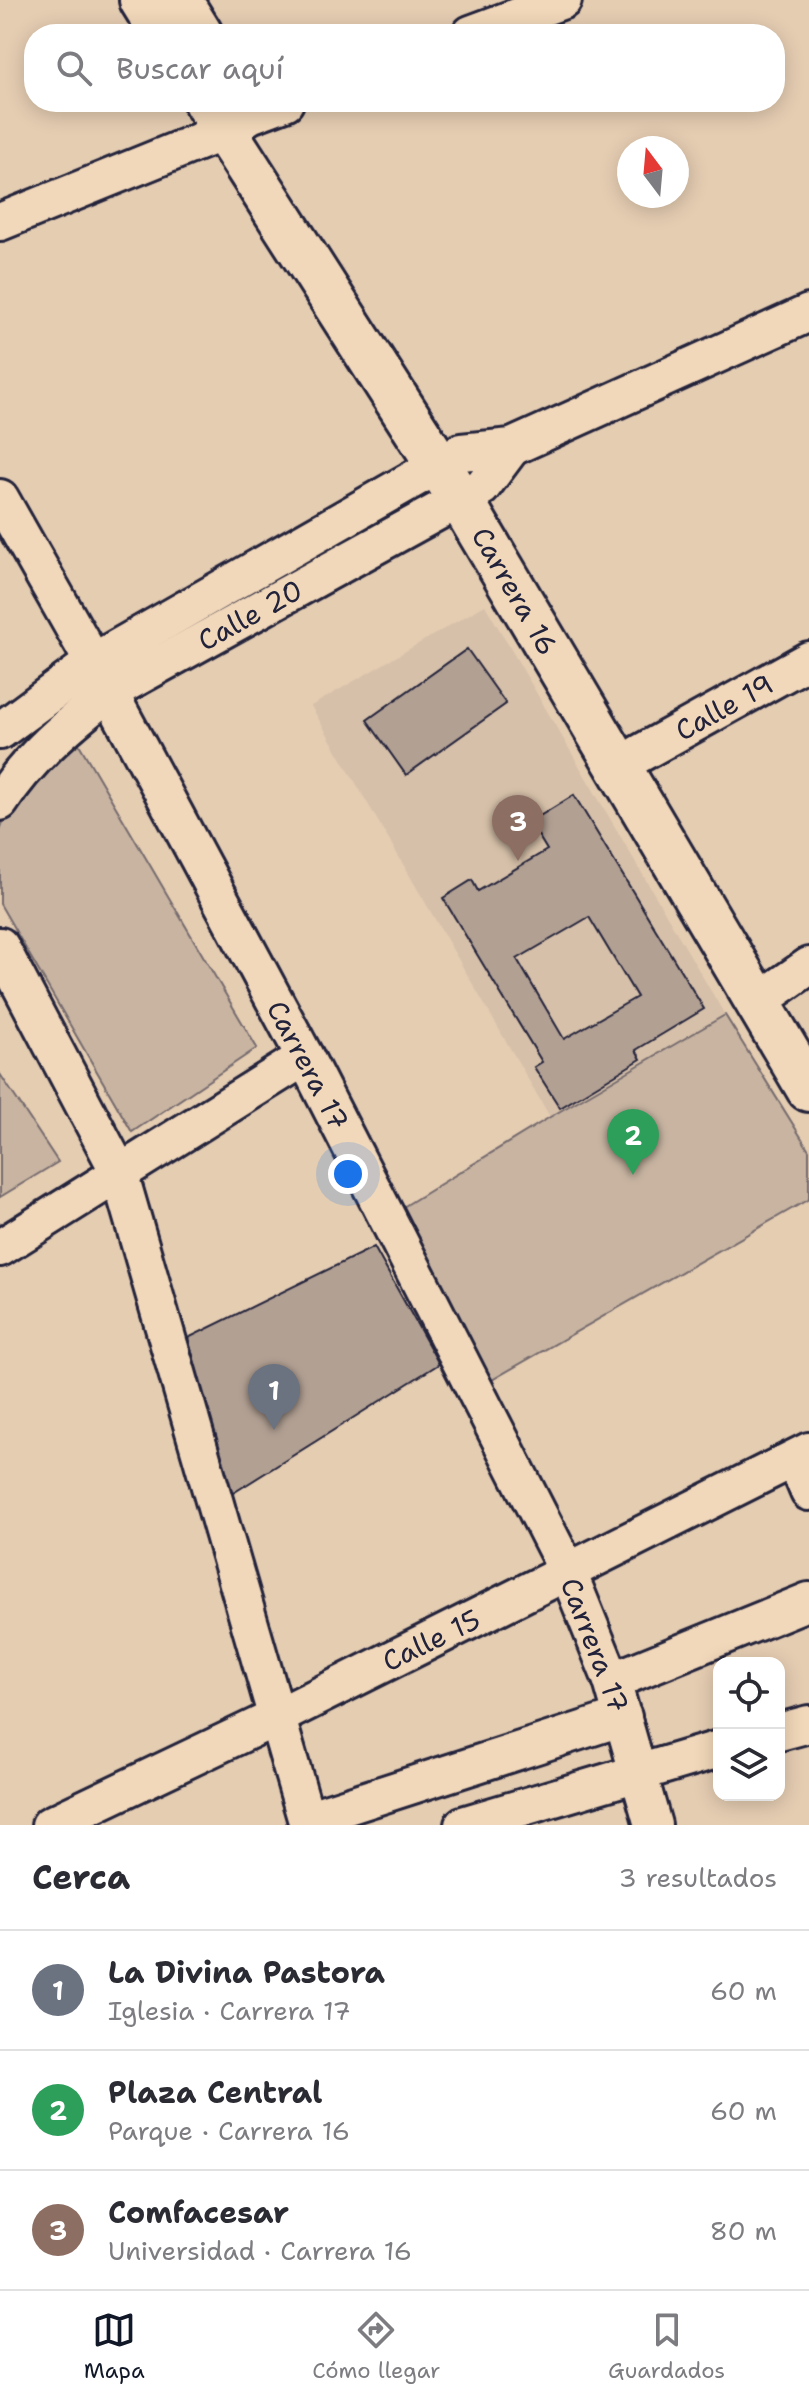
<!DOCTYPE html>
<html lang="es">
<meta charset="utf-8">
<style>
:root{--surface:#fff;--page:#f2f2f3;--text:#2b2b33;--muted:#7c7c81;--line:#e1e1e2;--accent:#111827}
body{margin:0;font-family:"Shantell Sans",sans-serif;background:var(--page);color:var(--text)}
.controls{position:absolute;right:24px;bottom:24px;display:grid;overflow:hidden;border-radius:16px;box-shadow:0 4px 20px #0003}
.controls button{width:72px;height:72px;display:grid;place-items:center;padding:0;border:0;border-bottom:2px solid var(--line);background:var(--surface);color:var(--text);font:40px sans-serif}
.compass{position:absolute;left:617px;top:136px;width:72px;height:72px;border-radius:50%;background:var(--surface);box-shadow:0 4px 20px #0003;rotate:344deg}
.you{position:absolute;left:348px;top:1174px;width:28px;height:28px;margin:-20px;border:6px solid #fff;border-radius:50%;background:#1a73e8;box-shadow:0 0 0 12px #1a73e833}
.badge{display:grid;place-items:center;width:52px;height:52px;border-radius:50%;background:var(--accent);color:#fff;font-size:26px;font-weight:700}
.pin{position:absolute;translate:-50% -66px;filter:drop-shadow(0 2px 4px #0008)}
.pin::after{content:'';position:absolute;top:42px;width:28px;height:24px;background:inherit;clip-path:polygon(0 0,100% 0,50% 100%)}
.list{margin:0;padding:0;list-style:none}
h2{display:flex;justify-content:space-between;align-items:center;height:104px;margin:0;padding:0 32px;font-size:34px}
h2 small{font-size:26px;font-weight:400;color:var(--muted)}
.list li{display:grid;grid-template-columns:52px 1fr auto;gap:24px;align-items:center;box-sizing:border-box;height:120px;padding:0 32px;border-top:2px solid var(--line)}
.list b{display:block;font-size:30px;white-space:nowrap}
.list p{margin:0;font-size:26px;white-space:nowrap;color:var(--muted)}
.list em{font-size:26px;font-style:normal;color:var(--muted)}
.icon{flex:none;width:44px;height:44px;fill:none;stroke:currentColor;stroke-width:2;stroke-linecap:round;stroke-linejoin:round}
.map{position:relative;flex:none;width:809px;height:1825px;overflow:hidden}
.search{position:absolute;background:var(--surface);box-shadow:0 4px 20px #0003;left:24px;right:24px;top:24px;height:88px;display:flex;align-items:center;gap:20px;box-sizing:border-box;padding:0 28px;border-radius:32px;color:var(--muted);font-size:30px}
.sheet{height:464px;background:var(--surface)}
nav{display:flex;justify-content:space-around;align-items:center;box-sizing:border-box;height:112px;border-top:2px solid var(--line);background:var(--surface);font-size:22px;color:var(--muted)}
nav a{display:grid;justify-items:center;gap:4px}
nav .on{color:var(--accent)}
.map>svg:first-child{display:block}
.built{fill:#d6c0a9}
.green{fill:#c8b4a1;stroke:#756b6e;stroke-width:2}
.building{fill:#b2a093;stroke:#22223b;stroke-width:2;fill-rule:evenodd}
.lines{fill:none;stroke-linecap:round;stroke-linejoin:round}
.minor-casing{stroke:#22223b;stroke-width:42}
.major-casing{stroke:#22223b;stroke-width:50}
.minor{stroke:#f2d8ba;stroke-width:36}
.major{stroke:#f2d8ba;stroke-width:44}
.labels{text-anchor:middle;stroke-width:6;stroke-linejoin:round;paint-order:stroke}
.street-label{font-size:28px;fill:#22223b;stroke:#f2d8ba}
</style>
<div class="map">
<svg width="809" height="1825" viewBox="0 0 809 1825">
<rect width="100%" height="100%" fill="#e5cdb2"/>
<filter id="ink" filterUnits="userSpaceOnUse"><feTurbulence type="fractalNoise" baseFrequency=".0125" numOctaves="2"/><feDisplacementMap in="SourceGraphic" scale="16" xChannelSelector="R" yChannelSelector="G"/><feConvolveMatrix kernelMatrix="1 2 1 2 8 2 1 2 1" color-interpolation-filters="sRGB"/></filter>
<g filter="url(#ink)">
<polygon class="built" points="485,605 725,1015 550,1117 311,706"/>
<g class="green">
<polygon points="72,732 257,1048 132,1132 0,904 0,830 16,789"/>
<polygon points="725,1015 809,1150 809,1199 490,1381 403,1207 550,1117"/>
<polygon points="0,1074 58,1162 0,1197"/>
</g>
<g class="building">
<polygon points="467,649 506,704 406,775 367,720"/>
<path d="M 574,795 L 704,1009 L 636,1050 L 641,1059 L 560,1108 L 534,1067 L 542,1062 L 443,898 L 472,880 L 478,891 L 547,850 L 530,822 ZM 589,917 L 637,997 L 564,1039 L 517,959 Z"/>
<polygon points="374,1247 439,1364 230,1495 188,1338"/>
</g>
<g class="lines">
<defs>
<g id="minor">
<polyline points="471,34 563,0"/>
<polyline points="0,222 225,131 250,115 285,102"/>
<polyline points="0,498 93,662 305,1057 568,1572 612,1681 653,1825"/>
<polyline points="0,731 93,662 461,452 512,447 809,313"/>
<polyline points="639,754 809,660"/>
<path d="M 0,802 C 28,758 68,725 108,693 L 482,487 L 512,447"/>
<polyline points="0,946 119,1172 308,1825"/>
<polyline points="759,1001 809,966"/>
<polyline points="0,1248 305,1057"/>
<polyline points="795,1459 809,1492"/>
<polyline points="612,1681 809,1601"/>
<polyline points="779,1732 809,1724"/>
<polyline points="307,1819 623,1717"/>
<polyline points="50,1825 277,1717 809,1451"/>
<polyline points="463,1825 719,1749"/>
</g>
<g id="major">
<polyline points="142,0 163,34"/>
<polyline points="179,0 200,34"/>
<polyline points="206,102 461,500 809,1089"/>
</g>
</defs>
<use href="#minor" class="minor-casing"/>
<use href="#major" class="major-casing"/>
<use href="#minor" class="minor"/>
<use href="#major" class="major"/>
</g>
</g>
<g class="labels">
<g class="street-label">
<text transform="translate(515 591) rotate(60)" y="10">Carrera 16</text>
<text transform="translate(250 615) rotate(-29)" y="10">Calle 20</text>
<text transform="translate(724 707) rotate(-29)" y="10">Calle 19</text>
<text transform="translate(308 1065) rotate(62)" y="10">Carrera 17</text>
<text transform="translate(431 1640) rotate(-26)" y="10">Calle 15</text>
<text transform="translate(595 1645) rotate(69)" y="10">Carrera 17</text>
</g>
</g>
</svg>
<div class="controls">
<button><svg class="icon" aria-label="locate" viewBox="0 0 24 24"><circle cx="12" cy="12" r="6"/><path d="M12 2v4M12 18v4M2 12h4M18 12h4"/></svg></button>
<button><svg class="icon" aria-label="layers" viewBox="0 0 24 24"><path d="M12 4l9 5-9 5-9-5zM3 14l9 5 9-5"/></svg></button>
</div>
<svg class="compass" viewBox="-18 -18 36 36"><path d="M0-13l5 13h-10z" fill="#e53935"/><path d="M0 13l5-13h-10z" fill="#7c7c81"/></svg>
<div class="you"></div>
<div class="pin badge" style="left:274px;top:1430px;background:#6b7280">1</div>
<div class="pin badge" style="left:633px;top:1175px;background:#2e9e5b">2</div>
<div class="pin badge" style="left:518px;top:861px;background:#8d6e63">3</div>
<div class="search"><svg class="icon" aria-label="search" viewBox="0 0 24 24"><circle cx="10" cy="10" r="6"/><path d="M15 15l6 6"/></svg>Buscar aquí</div>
</div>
<section class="sheet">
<h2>Cerca<small>3 resultados</small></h2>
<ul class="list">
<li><span class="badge" style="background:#6b7280">1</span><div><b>La Divina Pastora</b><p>Iglesia · Carrera 17</p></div><em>60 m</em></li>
<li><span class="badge" style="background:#2e9e5b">2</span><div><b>Plaza Central</b><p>Parque · Carrera 16</p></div><em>60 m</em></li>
<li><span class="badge" style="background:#8d6e63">3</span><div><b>Comfacesar</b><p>Universidad · Carrera 16</p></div><em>80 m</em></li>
</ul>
</section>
<nav>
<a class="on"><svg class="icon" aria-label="map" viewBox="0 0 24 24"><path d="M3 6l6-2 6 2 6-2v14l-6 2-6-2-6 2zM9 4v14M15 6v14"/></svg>Mapa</a>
<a><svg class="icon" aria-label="directions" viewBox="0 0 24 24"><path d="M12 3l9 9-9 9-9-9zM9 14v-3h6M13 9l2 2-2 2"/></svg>Cómo llegar</a>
<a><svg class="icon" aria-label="saved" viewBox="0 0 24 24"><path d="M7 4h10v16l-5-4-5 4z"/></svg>Guardados</a>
</nav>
